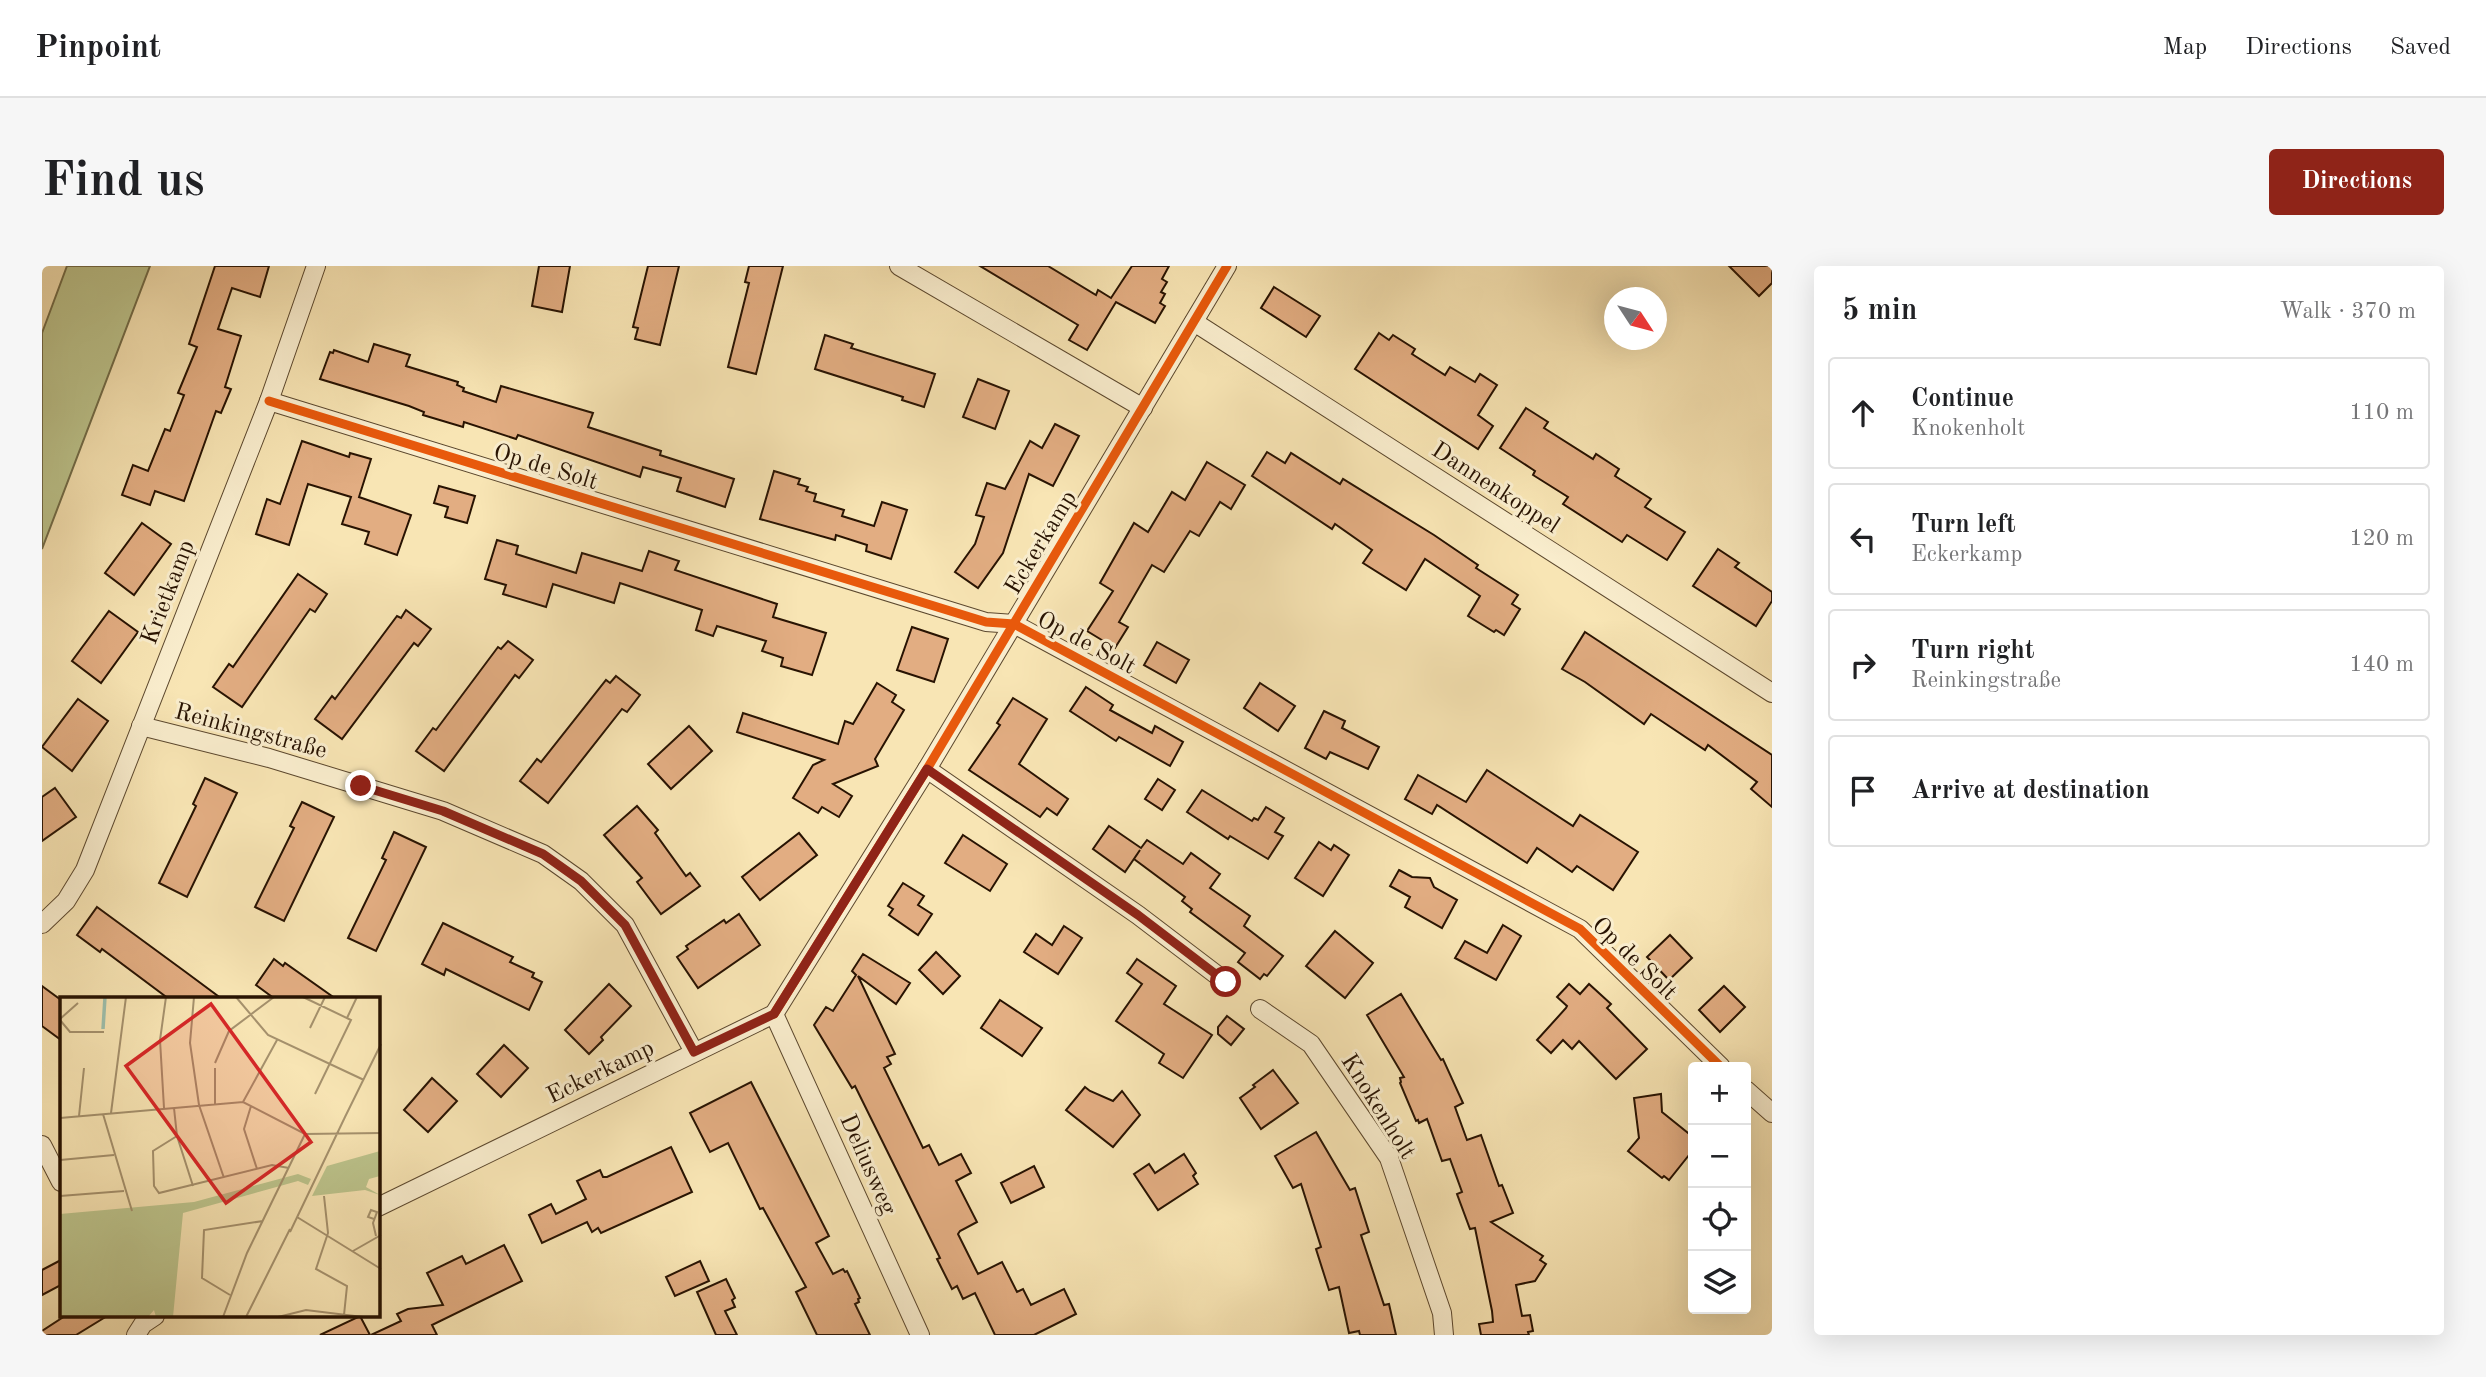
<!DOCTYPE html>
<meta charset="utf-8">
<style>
:root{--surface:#fff;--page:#f6f6f6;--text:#202124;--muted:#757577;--line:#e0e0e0;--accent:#8f2418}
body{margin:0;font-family:"Old Standard TT",serif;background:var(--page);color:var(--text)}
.controls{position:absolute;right:21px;bottom:21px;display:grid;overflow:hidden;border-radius:7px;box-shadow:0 7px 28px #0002}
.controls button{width:63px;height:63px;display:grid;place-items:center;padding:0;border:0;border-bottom:2px solid var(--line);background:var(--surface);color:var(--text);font:35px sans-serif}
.compass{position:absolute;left:1562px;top:21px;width:63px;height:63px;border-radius:50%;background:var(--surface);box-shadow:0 7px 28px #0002;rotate:126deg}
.stop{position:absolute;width:21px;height:21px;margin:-16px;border:5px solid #8f2418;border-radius:50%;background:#fff}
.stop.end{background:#8f2418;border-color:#fff;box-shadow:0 2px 7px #0008}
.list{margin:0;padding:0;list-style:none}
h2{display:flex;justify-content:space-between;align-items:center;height:91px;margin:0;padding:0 28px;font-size:30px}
h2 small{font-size:23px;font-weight:400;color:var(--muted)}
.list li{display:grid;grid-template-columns:46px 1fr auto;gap:21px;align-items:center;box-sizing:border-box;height:112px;margin:0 14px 14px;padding:0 14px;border:2px solid var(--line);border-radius:7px}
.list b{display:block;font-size:26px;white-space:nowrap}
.list p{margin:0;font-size:23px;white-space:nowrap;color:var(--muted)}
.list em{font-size:23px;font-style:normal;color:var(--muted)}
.icon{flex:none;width:38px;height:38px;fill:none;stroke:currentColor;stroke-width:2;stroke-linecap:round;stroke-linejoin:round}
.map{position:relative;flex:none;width:1730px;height:1069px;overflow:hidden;border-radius:7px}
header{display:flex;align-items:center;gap:42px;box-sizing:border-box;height:98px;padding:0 35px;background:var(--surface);border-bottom:2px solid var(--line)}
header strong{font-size:33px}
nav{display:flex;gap:38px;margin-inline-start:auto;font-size:24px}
.intro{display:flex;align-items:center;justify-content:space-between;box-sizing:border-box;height:168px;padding:0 42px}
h1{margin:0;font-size:49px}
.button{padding:18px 32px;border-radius:7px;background:var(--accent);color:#fff;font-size:24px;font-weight:700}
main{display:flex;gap:42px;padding:0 42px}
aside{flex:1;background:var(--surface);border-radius:7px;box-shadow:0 7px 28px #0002}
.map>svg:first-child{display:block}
.green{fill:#bdc58d;stroke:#726c48;stroke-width:2}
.building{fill:#e2ad82;stroke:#281302;stroke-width:2}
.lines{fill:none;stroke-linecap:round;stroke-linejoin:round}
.minor-casing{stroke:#5c482e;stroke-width:20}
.minor{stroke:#faeece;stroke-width:18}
.cycleway-casing{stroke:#faeece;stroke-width:13}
.cycleway{stroke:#e8590c;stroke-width:9}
.route{stroke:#8f2418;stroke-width:9}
.labels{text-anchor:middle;stroke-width:6;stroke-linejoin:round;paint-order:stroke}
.street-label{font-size:24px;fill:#281302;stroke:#faeece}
.inset-river{fill:none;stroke:#9dbfac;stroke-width:3.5}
.inset-road{fill:none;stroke:#a5916d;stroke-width:2}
.view{fill:#d62828;fill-opacity:0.15;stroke:#d62828;stroke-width:3.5}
.inset-edge{fill:none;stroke:#281302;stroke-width:3.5}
</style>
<header>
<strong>Pinpoint</strong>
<nav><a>Map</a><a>Directions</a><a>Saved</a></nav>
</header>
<div class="intro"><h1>Find us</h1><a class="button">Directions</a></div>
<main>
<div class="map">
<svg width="1730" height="1069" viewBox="0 0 1730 1069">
<rect width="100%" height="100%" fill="#f8e5b4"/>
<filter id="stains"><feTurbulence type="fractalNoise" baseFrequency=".00286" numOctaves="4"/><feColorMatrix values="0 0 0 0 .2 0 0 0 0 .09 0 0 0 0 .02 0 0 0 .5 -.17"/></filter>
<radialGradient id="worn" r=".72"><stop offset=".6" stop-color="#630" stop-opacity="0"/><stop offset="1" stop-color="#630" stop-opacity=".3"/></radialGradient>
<polygon class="green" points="25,0 108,0 0,283 0,67"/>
<g class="building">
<polygon points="173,0 227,0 218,31 190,22 176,63 199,70 183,121 189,123 179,147 174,145 142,235 113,225 108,239 80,229 91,199 106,205 123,163 128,165 142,129 136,127 155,81 147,78"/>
<polygon points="497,0 528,0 520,46 490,40"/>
<polygon points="606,0 637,0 618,79 593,73 596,62 591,61"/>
<polygon points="707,0 741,0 714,108 686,101 707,17 703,16"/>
<polygon points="938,0 1006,0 1054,29 1056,24 1069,32 1090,0 1127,0 1120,13 1125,16 1119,26 1123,28 1118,37 1123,40 1113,57 1074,36 1045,84 1027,74 1036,59"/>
<polygon points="1687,0 1730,0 1730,17 1717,30"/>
<polygon points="1232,21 1278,50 1264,71 1219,42"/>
<polygon points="1337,67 1347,74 1351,69 1373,83 1370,88 1403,109 1408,101 1433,116 1438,108 1455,119 1436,149 1451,160 1436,183 1313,103"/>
<polygon points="783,69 811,78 809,82 893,108 882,141 860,134 861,131 773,103"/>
<polygon points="332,78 368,89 364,100 416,116 415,119 422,122 421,125 454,136 459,120 551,147 546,161 619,185 618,189 692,213 683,241 635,225 639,212 601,201 598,211 476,169 474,173 422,156 421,161 381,149 382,146 367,140 278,113 288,86 291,87 292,84 326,96"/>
<polygon points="936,113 967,125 953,163 921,151"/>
<polygon points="1484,142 1506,156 1502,162 1551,193 1554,188 1577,203 1573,210 1609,233 1603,241 1643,266 1625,294 1585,269 1580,276 1521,238 1526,231 1491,209 1493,205 1458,182"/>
<polygon points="1013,158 1037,170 1011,220 987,208 961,287 936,322 913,306 933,278 942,251 934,249 945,217 963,223 988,175 1000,182"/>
<polygon points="260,175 307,191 308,187 329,193 317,231 369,249 355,289 323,278 327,266 300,258 309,231 266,218 247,279 214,268 225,233 238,238"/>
<polygon points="1225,186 1243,197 1249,187 1298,218 1301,213 1392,269 1436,299 1434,302 1476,329 1470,338 1478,343 1462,369 1454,364 1452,366 1426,350 1438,330 1383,293 1364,324 1321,297 1330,284 1293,258 1290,263 1210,210"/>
<polygon points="1165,196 1203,219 1189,243 1178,236 1157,270 1148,265 1122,306 1110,299 1077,356 1086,361 1073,382 1045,365 1071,325 1058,317 1092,257 1106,266 1130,226 1143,234"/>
<polygon points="732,205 758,213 756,218 766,221 764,225 774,228 772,235 802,244 800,250 832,260 840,236 865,244 849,293 824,285 825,279 794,269 793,274 718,253"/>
<polygon points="397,220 433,230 425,257 403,251 406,241 392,237"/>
<polygon points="100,257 129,278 92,329 63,307"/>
<polygon points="455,274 476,280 474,288 534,307 540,287 600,305 607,285 637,295 633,304 735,338 731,351 784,367 770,409 739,400 741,392 720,385 724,375 675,360 671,370 654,364 660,344 578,317 572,337 511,318 504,341 461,328 464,319 443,313"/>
<polygon points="1676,283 1697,297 1693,301 1730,326 1730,335 1714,360 1651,320"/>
<polygon points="256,308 285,328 273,346 268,343 200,441 171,421 187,398 191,401"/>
<polygon points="364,344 389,363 376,380 372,377 300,473 273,453 290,430 293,433 355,350 359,352"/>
<polygon points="67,345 96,366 59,417 30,395"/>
<polygon points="870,361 906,373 892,416 855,404"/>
<polygon points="1543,366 1730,489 1730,541 1709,523 1715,516 1666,479 1663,484 1609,448 1602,458 1543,416 1520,403"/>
<polygon points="466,375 491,394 477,412 473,409 402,505 374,485 391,462 394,464 456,381 459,383"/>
<polygon points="1115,376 1147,394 1134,417 1102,399"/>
<polygon points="574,410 598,429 585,446 580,443 506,537 478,515 495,493 499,496 564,414 568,417"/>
<polygon points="835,417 854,429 850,436 862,444 833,493 836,500 791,518 810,530 797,551 780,541 776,547 751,532 771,499 782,494 695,466 701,447 796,478 803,455 811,458"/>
<polygon points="1218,417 1253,440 1236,465 1202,442"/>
<polygon points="1044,421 1071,439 1068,444 1110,467 1113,460 1141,476 1128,500 1077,471 1074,475 1028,445"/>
<polygon points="971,432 1005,453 977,498 1026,533 1015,549 1005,542 998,551 927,504 958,459 955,457"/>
<polygon points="36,433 66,455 30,505 0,481"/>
<polygon points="1282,445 1303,455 1300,462 1337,481 1326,503 1288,486 1284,493 1263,482"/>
<polygon points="647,460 670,485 629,523 606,498"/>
<polygon points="1445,504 1531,560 1538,549 1596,586 1571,624 1535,600 1530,606 1495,582 1485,597 1395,539 1390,548 1363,533 1376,509 1424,536"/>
<polygon points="163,512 195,527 145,631 117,617 154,540 151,538"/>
<polygon points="1116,513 1133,524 1120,544 1103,533"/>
<polygon points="13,522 34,551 0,575 0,531"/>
<polygon points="1160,524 1210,555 1212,552 1216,554 1224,541 1242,552 1233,566 1241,570 1226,593 1188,570 1186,573 1145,546"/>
<polygon points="260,536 292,551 242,655 213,641 252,562 248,560"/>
<polygon points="595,540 616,564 613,567 644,610 648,607 658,620 619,648 595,616 600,612 562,569"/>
<polygon points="1067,560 1099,582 1105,574 1141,598 1149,587 1178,608 1168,622 1208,650 1202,660 1241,690 1225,710 1222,708 1218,713 1196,696 1203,687 1148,646 1150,643 1140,635 1143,631 1092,593 1098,584 1083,606 1051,583"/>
<polygon points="352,566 384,581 334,685 306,672 344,594 340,592"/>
<polygon points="757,567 775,589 718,634 700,611"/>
<polygon points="921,569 965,598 948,625 903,597"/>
<polygon points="1277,576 1289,584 1292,579 1307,589 1281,630 1253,612"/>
<polygon points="1357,604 1370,611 1388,612 1392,621 1415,634 1400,662 1363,641 1368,631 1348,620"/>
<polygon points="861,617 882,630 876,639 890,648 876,669 847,649 851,643 846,640"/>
<polygon points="55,641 145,707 180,733 127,733 60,683 58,686 35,669"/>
<polygon points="697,648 718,679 656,722 635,691 646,683 644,680 682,654 684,657"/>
<polygon points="401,657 471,691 468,696 492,707 490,711 500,716 487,744 404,703 402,709 380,698"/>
<polygon points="1461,659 1479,670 1454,714 1413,692 1423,675 1445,687"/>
<polygon points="1022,660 1040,672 1016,708 982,686 994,668 1010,679"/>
<polygon points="1293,665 1331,697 1303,732 1264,700"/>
<polygon points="1628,669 1650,692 1627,714 1605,691"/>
<polygon points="894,686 918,710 901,728 877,704"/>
<polygon points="821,688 868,717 854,738 816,710 853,788 845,791 849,798 842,802 881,882 887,879 897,899 919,888 929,907 914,915 935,956 918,965 916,968 936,1008 960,996 975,1026 981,1023 989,1039 1022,1023 1034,1048 992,1069 953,1069 933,1027 921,1033 915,1020 910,1023 895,993 898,992 813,820 810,822 772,759 784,741 791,745 814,709 810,705"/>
<polygon points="232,693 241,700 243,697 294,733 233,733 214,719"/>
<polygon points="1095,693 1134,720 1122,738 1170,769 1141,812 1117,797 1122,788 1074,755 1100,718 1085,707"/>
<polygon points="567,718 589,740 559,771 561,774 547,788 523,764"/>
<polygon points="1527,718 1538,728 1547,718 1569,738 1565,742 1605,783 1574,813 1537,775 1530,783 1521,774 1509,787 1495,774 1524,742 1525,740 1515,731"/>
<polygon points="0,720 19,734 19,774 0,760"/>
<polygon points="1682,720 1703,741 1678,766 1657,744"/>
<polygon points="1359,728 1399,794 1401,793 1421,837 1413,841 1425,874 1439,869 1457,920 1460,919 1471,947 1449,956 1501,990 1498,994 1504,998 1493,1015 1474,1019 1480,1050 1488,1049 1491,1065 1486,1066 1487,1069 1439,1069 1437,1058 1451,1056 1450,1045 1433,962 1428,963 1415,928 1420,926 1408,893 1400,895 1385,853 1377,857 1376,854 1374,855 1358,817 1359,816 1358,812 1362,811 1325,749"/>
<polygon points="958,734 1000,762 980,790 939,762"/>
<polygon points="1185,750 1202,763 1189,779 1176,768 1176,761"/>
<polygon points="462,779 486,802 459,831 435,808"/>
<polygon points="1231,804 1256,837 1219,863 1198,832 1213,821 1211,819"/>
<polygon points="390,812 415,835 386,866 362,844"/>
<polygon points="709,816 787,970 774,977 791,1008 801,1003 803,1006 805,1005 818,1032 816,1033 817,1036 813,1038 828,1069 775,1069 754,1026 764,1021 721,942 718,943 686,877 668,886 648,847"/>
<polygon points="1043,821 1048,825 1071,835 1080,825 1098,849 1071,881 1024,844"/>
<polygon points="1619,828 1620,846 1651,871 1651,884 1627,914 1622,910 1620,912 1586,885 1597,872 1592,832"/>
<polygon points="1274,866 1308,924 1313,922 1327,966 1319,969 1342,1039 1347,1038 1354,1069 1318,1069 1317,1065 1307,1067 1297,1021 1287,1024 1274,983 1279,981 1259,918 1251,922 1233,890"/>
<polygon points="629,881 650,926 559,967 556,962 550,966 545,956 500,977 487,949 509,938 514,948 544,933 535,915 558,904 561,911 565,911"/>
<polygon points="1142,888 1154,907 1151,910 1156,918 1116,944 1092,908 1107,898 1113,907"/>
<polygon points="992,900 1002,921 969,937 959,917"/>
<polygon points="462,979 480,1015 390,1059 395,1069 329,1069 359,1055 355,1048 366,1043 401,1039 385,1007 420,990 424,998"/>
<polygon points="19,994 19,1019 0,1029 0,1004"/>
<polygon points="658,995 667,1015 633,1030 624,1011"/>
<polygon points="684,1013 693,1032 690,1034 693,1041 683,1045 695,1069 674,1069 655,1026"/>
<polygon points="23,1050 65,1050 34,1069 0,1069 0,1065"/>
<polygon points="318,1050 328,1069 278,1069"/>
</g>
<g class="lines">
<defs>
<g id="minor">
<polyline points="857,0 1101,142"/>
<polyline points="1152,56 1730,427"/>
<polyline points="227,135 944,356 972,358 1538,663 1679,801"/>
<polyline points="99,460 227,492 401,545 501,588 539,615 583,659 652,786"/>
<polyline points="885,503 1096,649 1184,716"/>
<polyline points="0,658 24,635 43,604 227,135 274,0"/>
<polyline points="1218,743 1269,778 1347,892 1400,1047 1402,1069"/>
<polyline points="732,748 878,1069"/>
<polyline points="1704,824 1730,847"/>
<polyline points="0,879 19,916"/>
<polyline points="336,941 732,748 885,503 1185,0"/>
<polyline points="94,1069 101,1058 113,1050"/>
</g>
</defs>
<use href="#minor" class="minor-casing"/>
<use href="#minor" class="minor"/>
<defs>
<g id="cycleway">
<polyline points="227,135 944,356 972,358 1538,663 1679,801"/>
<polyline points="732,748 885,503 1185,0"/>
</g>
</defs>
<use href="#cycleway" class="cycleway-casing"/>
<use href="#cycleway" class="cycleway"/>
</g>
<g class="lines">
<polyline class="route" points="319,520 401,545 501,588 539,615 583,659 652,786 732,748 885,503 1096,649 1184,716"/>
</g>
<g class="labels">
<g class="street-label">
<text transform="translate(504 200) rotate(17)" y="8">Op de Solt</text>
<text transform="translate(1454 221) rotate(33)" y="8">Dannenkoppel</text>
<text transform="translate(998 276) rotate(-59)" y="8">Eckerkamp</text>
<text transform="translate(125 326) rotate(-69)" y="8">Krietkamp</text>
<text transform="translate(1045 376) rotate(28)" y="8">Op de Solt</text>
<text transform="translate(209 464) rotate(15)" y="8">Reinkingstraße</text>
<text transform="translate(1593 692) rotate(44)" y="8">Op de Solt</text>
<text transform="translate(558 805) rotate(-26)" y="8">Eckerkamp</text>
<text transform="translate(1337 840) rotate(58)" y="8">Knokenholt</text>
<text transform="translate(827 898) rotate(66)" y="8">Deliusweg</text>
</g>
</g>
<g transform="translate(18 731)">
<rect width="320" height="320" fill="#f8e5b4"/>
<path d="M 320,154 L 320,179 L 309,182 L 306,190 L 320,198 L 305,193 L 252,199 L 267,169 ZM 238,177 L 251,182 L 248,188 L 238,184 L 123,216 L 113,320 L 96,320 L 94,313 L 88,320 L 0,320 L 0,217 L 134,205 Z" fill="#bdc58d"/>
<path class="inset-river" d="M 43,32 L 45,0"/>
<path class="inset-road" d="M 134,0 L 130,46 L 139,108 L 164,181M 176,0 L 208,38 L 304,83M 243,0 L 291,23 L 255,97M 287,21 L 297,0M 0,22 L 18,6M 0,23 L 10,35 L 44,35M 250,31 L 265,0M 155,66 L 169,34 L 214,0M 155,71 L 155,107M 183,105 L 217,43M 191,109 L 184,132 L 197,172M 104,111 L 100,43 L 106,0M 114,111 L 117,139 L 133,189M 51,116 L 66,0M 43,117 L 72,214M 19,119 L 24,71M 0,121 L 183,105 L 245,137 L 321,136M 284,122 L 321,47M 117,139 L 93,154 L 94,189 L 99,196 L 212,168 L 229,171M 0,163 L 54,158M 0,199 L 64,194M 264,199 L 268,236 L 256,272 L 287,289 L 284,318M 237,220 L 321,272M 314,222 L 308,220 L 311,213 L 317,215 L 313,226 L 316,239M 230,235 L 285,120M 293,254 L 321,238M 170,298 L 142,281 L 144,233 L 203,224M 163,320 L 187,256 L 245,137M 186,320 L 230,232M 218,320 L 246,313 L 303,320"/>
<path class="view" d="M 151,7 L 251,145 L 166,206 L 66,69 Z"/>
<rect width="320" height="320" class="inset-edge"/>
</g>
<rect width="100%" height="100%" filter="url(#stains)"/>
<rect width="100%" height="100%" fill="url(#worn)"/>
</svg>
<div class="controls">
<button>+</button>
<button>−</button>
<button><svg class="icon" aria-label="locate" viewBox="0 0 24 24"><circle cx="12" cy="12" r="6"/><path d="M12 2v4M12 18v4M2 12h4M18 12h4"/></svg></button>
<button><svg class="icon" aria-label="layers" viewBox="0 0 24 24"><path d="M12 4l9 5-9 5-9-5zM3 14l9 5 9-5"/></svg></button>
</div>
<svg class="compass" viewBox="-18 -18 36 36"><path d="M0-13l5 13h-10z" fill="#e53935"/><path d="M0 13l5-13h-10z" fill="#757577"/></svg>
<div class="stop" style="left:1184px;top:716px"></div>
<div class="stop end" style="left:319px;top:520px"></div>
</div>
<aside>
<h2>5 min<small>Walk · 370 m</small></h2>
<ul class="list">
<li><svg class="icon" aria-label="ahead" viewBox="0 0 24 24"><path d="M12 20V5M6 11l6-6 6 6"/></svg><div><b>Continue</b><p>Knokenholt</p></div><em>110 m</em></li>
<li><svg class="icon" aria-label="left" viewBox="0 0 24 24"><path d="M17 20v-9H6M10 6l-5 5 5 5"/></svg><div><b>Turn left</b><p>Eckerkamp</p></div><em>120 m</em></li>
<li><svg class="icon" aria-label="right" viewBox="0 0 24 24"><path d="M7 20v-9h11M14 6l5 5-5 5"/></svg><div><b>Turn right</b><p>Reinkingstraße</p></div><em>140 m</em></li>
<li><svg class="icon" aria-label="arrive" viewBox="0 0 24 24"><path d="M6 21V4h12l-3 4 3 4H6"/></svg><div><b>Arrive at destination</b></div></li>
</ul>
</aside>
</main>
